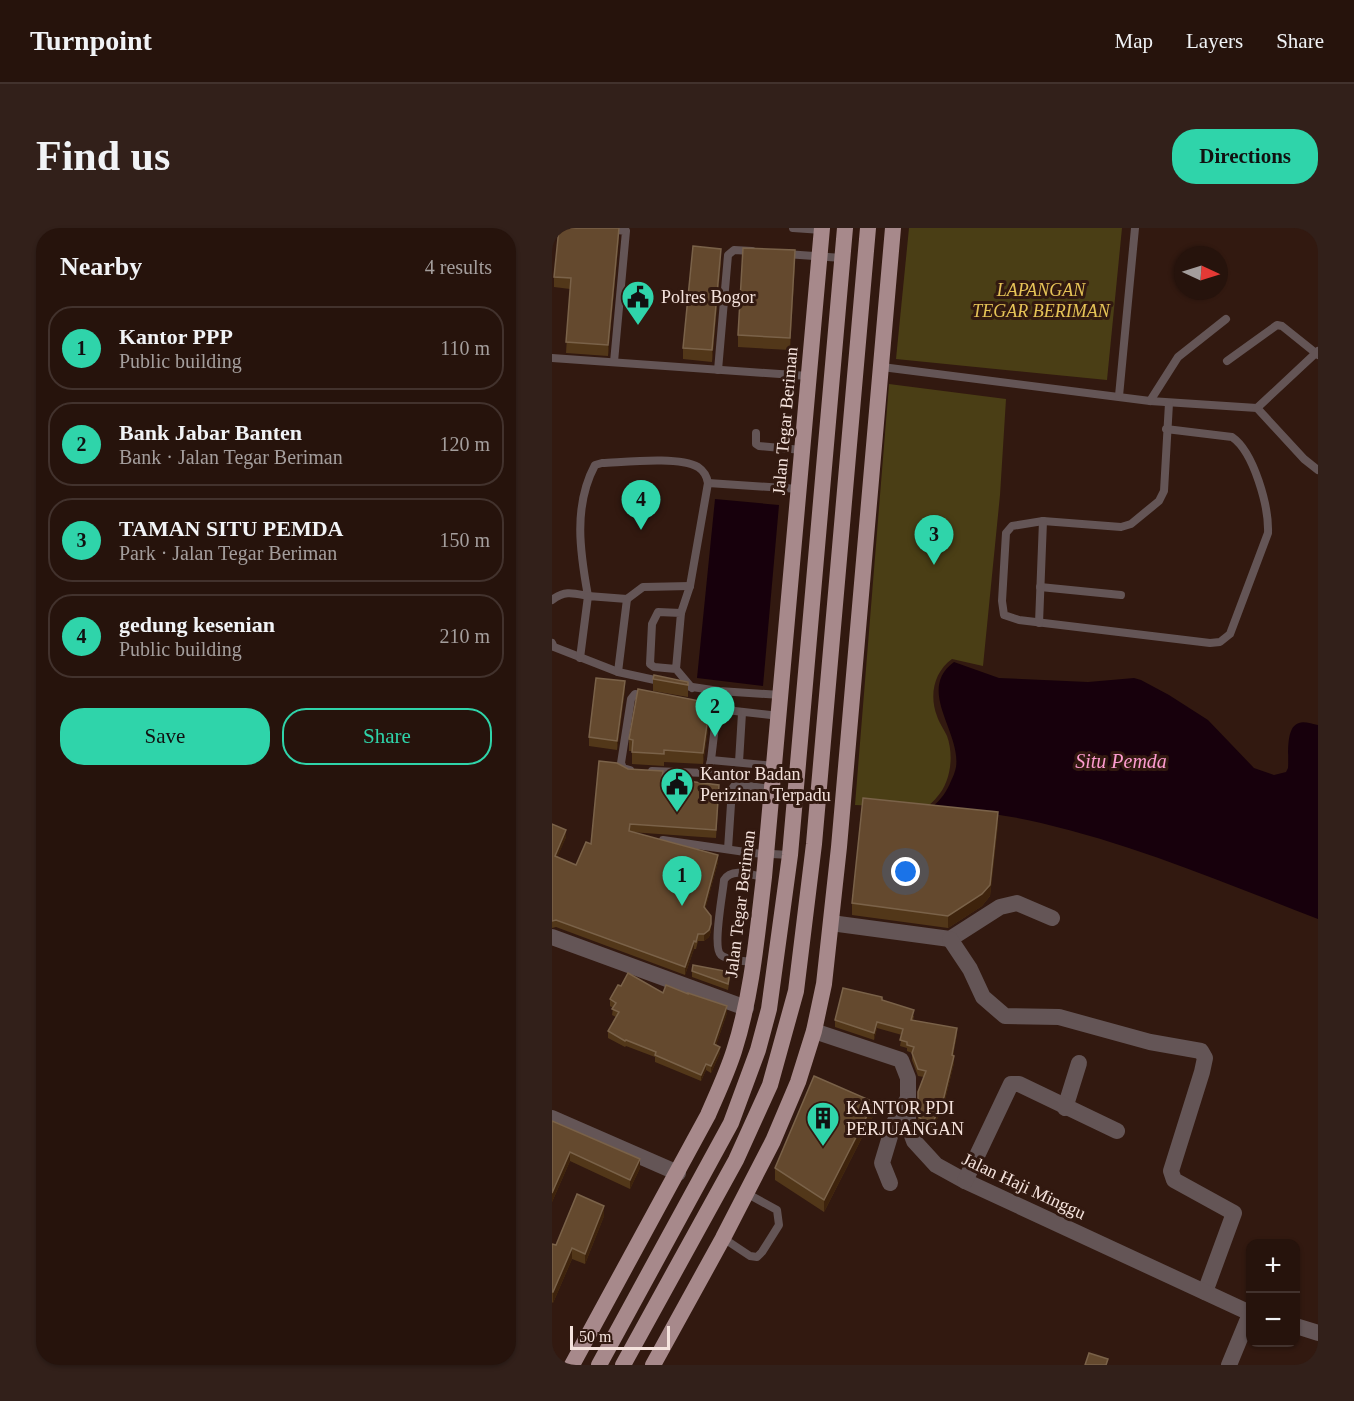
<!DOCTYPE html>
<meta charset="utf-8">
<style>
:root{--surface:#26130c;--page:#32201a;--text:#f1f3f6;--muted:#a49e9d;--line:#42322d;--accent:#2fd4aa}
body{margin:0;font-family:Georgia,serif;background:var(--page);color:var(--text)}
.controls{position:absolute;right:18px;bottom:18px;display:grid;overflow:hidden;border-radius:12px;box-shadow:0 2px 4px #0004}
.controls button{width:54px;height:54px;display:grid;place-items:center;padding:0;border:0;border-bottom:2px solid var(--line);background:var(--surface);color:var(--text);font:30px sans-serif}
.compass{position:absolute;left:622px;top:18px;width:54px;height:54px;border-radius:50%;background:var(--surface);box-shadow:0 2px 4px #0004;rotate:94deg}
.scale{position:absolute;left:18px;bottom:15px;width:100px;box-sizing:border-box;padding-left:6px;border:3px solid #f5e3dd;border-top:0;font-size:16px;line-height:21px;white-space:nowrap;color:#f5e3dd;-webkit-text-stroke:4px #321910;paint-order:stroke}
.you{position:absolute;left:354px;top:644px;width:21px;height:21px;margin:-15px;border:4px solid #fff;border-radius:50%;background:#1a73e8;box-shadow:0 0 0 9px #1a73e833}
.badge{display:grid;place-items:center;width:39px;height:39px;border-radius:50%;background:var(--accent);color:#111;font-size:20px;font-weight:700}
.pin{position:absolute;translate:-50% -50px;filter:drop-shadow(0 2px 3px #0008)}
.pin::after{content:'';position:absolute;top:32px;width:21px;height:18px;background:inherit;clip-path:polygon(0 0,100% 0,50% 100%)}
.list{margin:0;padding:0;list-style:none}
h2{display:flex;justify-content:space-between;align-items:center;height:78px;margin:0;padding:0 24px;font-size:26px}
h2 small{font-size:20px;font-weight:400;color:var(--muted)}
.list li{display:grid;grid-template-columns:39px 1fr auto;gap:18px;align-items:center;box-sizing:border-box;height:84px;margin:0 12px 12px;padding:0 12px;border:2px solid var(--line);border-radius:24px}
.list b{display:block;font-size:22px;white-space:nowrap}
.list p{margin:0;font-size:20px;white-space:nowrap;color:var(--muted)}
.list em{font-size:20px;font-style:normal;color:var(--muted)}
.actions{display:flex;gap:12px;padding:18px 24px}
.actions a{flex:1;padding:14px 0;border:2px solid var(--accent);border-radius:24px;text-align:center;font-size:21px;color:var(--accent)}
.actions .main{background:var(--accent);color:#111}
.map{position:relative;flex:none;width:766px;height:1137px;overflow:hidden;border-radius:24px}
header{display:flex;align-items:center;gap:36px;box-sizing:border-box;height:84px;padding:0 30px;background:var(--surface);border-bottom:2px solid var(--line)}
header strong{font-size:28px}
nav{display:flex;gap:33px;margin-inline-start:auto;font-size:21px}
.intro{display:flex;align-items:center;justify-content:space-between;box-sizing:border-box;height:144px;padding:0 36px}
h1{margin:0;font-size:42px}
.button{padding:15px 27px;border-radius:24px;background:var(--accent);color:#111;font-size:21px;font-weight:700}
main{display:flex;gap:36px;padding:0 36px}
aside{flex:1;background:var(--surface);border-radius:24px;box-shadow:0 2px 4px #0004}
.map>svg:first-child{display:block}
.green{fill:#4a3e15}
.water{fill:#17000c}
.lines{fill:none;stroke-linecap:round;stroke-linejoin:round}
.service{stroke:#645556;stroke-width:8}
.minor{stroke:#645556;stroke-width:16}
.primary{stroke:#a7898b;stroke-width:16}
.wall{fill:#523719}
.shaded-wall{fill:#3e230c}
.building{fill:#64492e;stroke:#7a6249;stroke-width:1.5}
.labels{text-anchor:middle;stroke-width:6;stroke-linejoin:round;paint-order:stroke}
.park-label{font-size:18px;font-style:italic;fill:#e5c357;stroke:#321910}
.poi-label{font-size:18px;fill:#f5e3dd;stroke:#321910;text-anchor:start}
.street-label{font-size:18px;fill:#f5e3dd;stroke:#321910}
.water-label{font-size:20px;font-style:italic;fill:#fd9bcf;stroke:#321910}
</style>
<header>
<strong>Turnpoint</strong>
<nav><a>Map</a><a>Layers</a><a>Share</a></nav>
</header>
<div class="intro"><h1>Find us</h1><a class="button">Directions</a></div>
<main>
<aside>
<h2>Nearby<small>4 results</small></h2>
<ul class="list">
<li><span class="badge">1</span><div><b>Kantor PPP</b><p>Public building</p></div><em>110 m</em></li>
<li><span class="badge">2</span><div><b>Bank Jabar Banten</b><p>Bank · Jalan Tegar Beriman</p></div><em>120 m</em></li>
<li><span class="badge">3</span><div><b>TAMAN SITU PEMDA</b><p>Park · Jalan Tegar Beriman</p></div><em>150 m</em></li>
<li><span class="badge">4</span><div><b>gedung kesenian</b><p>Public building</p></div><em>210 m</em></li>
</ul>
<div class="actions"><a class="main">Save</a><a>Share</a></div>
</aside>
<div class="map">
<svg width="766" height="1137" viewBox="0 0 766 1137">
<rect width="100%" height="100%" fill="#321910"/>
<g class="green">
<polygon points="357,0 570,0 555,152 344,131"/>
<path d="M 337,156 L 454,171 L 448,267 L 431,438 L 400,431 C 382,444 377,467 385,488 C 387,495 392,501 395,508 C 402,527 399,554 385,569 C 381,574 374,581 367,582 C 363,582 358,579 353,579 C 337,577 320,578 303,577 Z"/>
</g>
<g class="water">
<polygon points="163,271 227,277 211,458 145,450"/>
<path d="M 402,434 L 447,450 L 536,454 L 582,450 L 589,452 L 617,467 L 656,492 L 702,540 L 722,547 L 734,544 L 736,540 C 737,528 733,499 747,495 C 752,493 760,496 766,497 L 766,691 C 675,656 584,617 489,595 C 453,586 416,583 380,579 C 389,572 395,563 399,553 C 401,549 403,544 404,539 C 409,504 364,462 402,434 Z"/>
</g>
<g class="lines">
<g class="service">
<polyline points="48,0 74,3 62,134"/>
<polyline points="241,0 270,2"/>
<polyline points="234,26 290,30"/>
<polyline points="0,130 256,148"/>
<polyline points="675,133 725,97 730,98 766,127"/>
<polyline points="330,139 598,173 705,180 752,231 766,242"/>
<polyline points="166,142 176,27 182,22 200,23"/>
<polyline points="567,168 583,0"/>
<polyline points="598,173 626,129 674,91"/>
<polyline points="705,180 766,123"/>
<path d="M 614,201 L 680,209 C 702,224 717,279 716,305 L 678,406 L 668,414 L 658,415 L 467,392 L 452,387 L 450,373 L 454,305 L 460,298 L 491,293 L 569,299 L 579,296 L 607,273 L 612,263 L 617,175"/>
<polyline points="204,205 204,216 207,218 250,222"/>
<polyline points="156,255 247,261"/>
<polyline points="488,359 569,367"/>
<path d="M 0,372 C 13,362 21,365 36,368 C 28,324 21,278 43,237 L 50,235 C 74,234 127,228 146,239 C 152,243 155,249 156,255 L 138,358 L 129,385"/>
<polyline points="487,395 491,293"/>
<polyline points="0,415 2,419 66,444 112,454"/>
<polyline points="28,430 36,368 75,371 91,359 138,358"/>
<polyline points="124,441 102,439 98,436 100,396 106,384 129,385 124,441 140,460"/>
<polyline points="66,444 75,371"/>
<polyline points="127,457 167,463 229,467"/>
<polyline points="142,477 165,481"/>
<polyline points="187,534 190,485"/>
<polyline points="222,538 159,532 165,481 227,488"/>
<polyline points="78,542 71,540 69,535 79,471 83,466 94,467"/>
<polyline points="100,543 153,545 156,543 159,532"/>
<polyline points="111,612 200,625 238,627"/>
<polyline points="176,621 180,561 183,557 189,557 220,561"/>
<path d="M 202,734 C 193,733 176,733 169,727 C 160,720 171,665 172,652 C 180,639 199,647 212,649"/>
<polyline points="171,1010 198,1028 205,1029 210,1024 227,997 225,982 194,965"/>
</g>
<g class="minor">
<polyline points="279,695 398,711 448,679 465,675 500,690"/>
<polyline points="0,709 194,780"/>
<polyline points="398,711 418,741 431,769 453,788 507,789 598,814 649,823 653,830 650,844 619,943 622,952 682,985 653,1064"/>
<polyline points="262,803 349,832 356,850 356,897 362,913 384,937 413,953 698,1085"/>
<polyline points="513,880 527,835"/>
<polyline points="0,890 126,945"/>
<polyline points="413,953 459,856 467,856 565,903"/>
<polyline points="338,955 330,935 342,895 355,872"/>
<polyline points="744,1098 766,1105"/>
<polyline points="677,1137 698,1086"/>
</g>
<g class="primary">
<path d="M 20,1137 L 156,887 C 165,866 175,845 182,823 C 200,767 205,707 212,649 L 270,0"/>
<polyline points="47,1137 179,895 206,822 217,781 238,627 293,0"/>
<polyline points="71,1137 184,932 218,857 244,763 262,616 316,0"/>
<polyline points="101,1137 171,1010 221,913 246,854 262,803 272,756 287,619 341,0"/>
</g>
</g>
<g class="wall">
<polygon points="67,9 56,128 14,125 18,61 2,59 2,49"/>
<polygon points="169,33 160,134 131,131 131,120"/>
<polygon points="243,34 238,122 186,119 186,107"/>
<polygon points="101,451 136,454 136,469 101,463"/>
<polygon points="73,462 65,522 37,518 37,509"/>
<polygon points="153,485 153,489 156,501 151,536 112,534 112,538 80,536 80,523 77,523 77,511"/>
<polygon points="76,541 167,564 164,610 78,604 166,634 153,681 159,703 157,709 152,713 146,713 144,721 142,721 133,747 4,699 0,700 0,596 14,609 5,629 24,637 39,616"/>
<polygon points="446,596 438,668 430,678 396,700 300,687 300,675"/>
<polygon points="140,743 178,750 176,762 140,749"/>
<polygon points="69,758 111,765 175,785 164,817 168,825 159,845 154,842 149,853 103,834 103,829 74,818 73,819 56,810 56,803 64,789 60,787 61,780 58,778 58,771"/>
<polygon points="330,772 362,788 361,792 405,806 401,828 402,835 392,876 378,907 370,904 370,899 366,895 366,864 372,849 366,848 360,832 360,825 355,823 355,820 348,818 350,807 325,800 322,812 283,799 283,792"/>
<polygon points="322,886 272,984 223,952 223,940"/>
<polygon points="0,893 88,940 78,961 18,933 0,974"/>
<polygon points="52,988 33,1036 20,1031 1,1075 0,1074 0,1016 4,1017"/>
</g>
<g class="shaded-wall">
<polygon points="67,0 67,9 56,128 56,117"/>
<polygon points="169,21 169,33 160,134 160,122"/>
<polygon points="243,22 243,34 238,122 238,110"/>
<polygon points="73,453 73,462 65,522 65,513"/>
<polygon points="156,489 156,501 151,536 151,525"/>
<polygon points="446,584 446,596 438,668 430,678 396,700 396,688"/>
<polygon points="14,602 14,609 3,635 3,628"/>
<polygon points="166,627 166,634 152,686 152,679"/>
<polygon points="159,688 159,703 157,709 152,713 152,706"/>
<polygon points="142,713 142,721 133,747 133,739"/>
<polygon points="175,778 175,785 162,823 162,816"/>
<polygon points="325,794 325,800 322,812 322,805"/>
<polygon points="405,800 405,806 400,834 400,827"/>
<polygon points="168,819 168,825 159,845 159,838"/>
<polygon points="402,828 402,835 392,876 378,907 378,901"/>
<polygon points="154,836 154,842 149,853 149,847"/>
<polygon points="322,874 322,886 272,984 272,972"/>
<polygon points="18,924 18,933 0,974 0,965"/>
<polygon points="88,931 88,940 78,961 78,952"/>
<polygon points="52,978 52,988 33,1036 33,1026"/>
<polygon points="20,1020 20,1031 1,1075 1,1064"/>
</g>
<g class="building">
<polygon points="7,0 67,0 56,117 14,114 19,50 2,49"/>
<polygon points="141,18 169,21 160,122 131,120"/>
<polygon points="191,20 243,22 238,110 186,107"/>
<polygon points="102,447 136,454 136,457 101,451"/>
<polygon points="44,450 73,453 65,513 37,509"/>
<polygon points="86,461 153,474 151,489 156,489 151,525 112,522 112,526 80,524 81,512 77,511"/>
<polygon points="47,533 65,535 76,541 111,543 110,550 167,557 164,602 78,596 77,603 166,627 152,679 159,688 159,696 157,702 152,706 146,706 144,714 142,713 133,739 4,692 0,693 0,596 14,602 3,628 24,637 34,614 39,616"/>
<polygon points="311,570 446,584 438,657 430,666 396,688 300,675"/>
<polygon points="141,737 178,744 176,756 140,743"/>
<polygon points="76,745 111,765 114,757 136,766 136,765 175,778 162,816 168,819 159,838 154,836 149,847 103,827 104,824 74,812 73,813 56,803 67,784 60,781 64,775 58,771 66,757 69,758"/>
<polygon points="291,760 330,769 330,772 362,782 359,792 405,800 400,827 402,828 392,869 378,901 370,898 370,892 366,888 366,864 374,843 366,841 360,825 362,819 355,817 355,814 348,812 351,801 325,794 322,805 283,792"/>
<polygon points="262,848 322,874 272,972 223,940"/>
<polygon points="0,893 88,931 78,952 18,924 0,965"/>
<polygon points="25,966 52,978 33,1026 20,1020 1,1064 0,1064 0,1016 4,1017"/>
<polygon points="537,1125 556,1131 554,1137 533,1137"/>
</g>
<defs>
<symbol id="civic-pin" viewBox="-11 -11 22 30"><path d="M0 17L-7.5 6A9.5 9.5 0 1 1 7.5 6Z" fill="#2fd4aa" stroke="#321910"/><path d="M-.6-6.5H3V-4.5H.6V-3L4-1V1h2V6H-6V1h2V-1L-.6-3ZM-1.2 2.5V6h2.4V2.5Z" fill="#111"/></symbol>
<symbol id="building-pin" viewBox="-11 -11 22 30"><path d="M0 17L-7.5 6A9.5 9.5 0 1 1 7.5 6Z" fill="#2fd4aa" stroke="#321910"/><path d="M-4-6H4V6H1V3H-1V6H-4ZM-2.5-4.3h1.7v1.8h-1.7ZM.8-4.3h1.7v1.8H.8ZM-2.5-1h1.7V.8h-1.7ZM.8-1h1.7V.8H.8Z" fill="#111"/></symbol>
</defs>
<g fill-rule="evenodd">
<use href="#civic-pin" x="67" y="50" width="38" height="52"/>
<use href="#civic-pin" x="106" y="537" width="38" height="52"/>
<use href="#building-pin" x="252" y="871" width="38" height="52"/>
</g>
<g class="labels">
<g class="park-label">
<text x="489" y="68">LAPANGAN<tspan x="489" dy="21">TEGAR BERIMAN</tspan></text>
</g>
<g class="poi-label">
<text x="109" y="75">Polres Bogor</text>
<text x="148" y="552">Kantor Badan<tspan x="148" dy="21">Perizinan Terpadu</tspan></text>
<text x="294" y="886">KANTOR PDI<tspan x="294" dy="21">PERJUANGAN</tspan></text>
</g>
<g class="street-label">
<text transform="translate(233 193) rotate(-85)" y="6">Jalan Tegar Beriman</text>
<text transform="translate(188 676) rotate(-83)" y="6">Jalan Tegar Beriman</text>
<text transform="translate(472 958) rotate(25)" y="6">Jalan Haji Minggu</text>
</g>
<g class="water-label">
<text x="569" y="540">Situ Pemda</text>
</g>
</g>
</svg>
<div class="controls">
<button>+</button>
<button>−</button>
</div>
<svg class="compass" viewBox="-18 -18 36 36"><path d="M0-13l5 13h-10z" fill="#e53935"/><path d="M0 13l5-13h-10z" fill="#a49e9d"/></svg>
<div class="scale">50 m</div>
<div class="you"></div>
<div class="pin badge" style="left:130px;top:678px">1</div>
<div class="pin badge" style="left:163px;top:509px">2</div>
<div class="pin badge" style="left:382px;top:337px">3</div>
<div class="pin badge" style="left:89px;top:302px">4</div>
</div>
</main>
